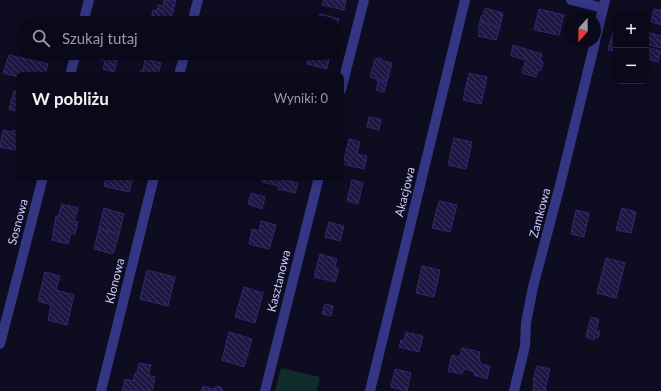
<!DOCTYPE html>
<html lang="pl">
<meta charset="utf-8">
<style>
:root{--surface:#0a0919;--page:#181726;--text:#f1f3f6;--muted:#999aa2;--line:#2a2a38}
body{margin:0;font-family:Lato,sans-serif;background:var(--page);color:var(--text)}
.controls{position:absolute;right:12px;top:12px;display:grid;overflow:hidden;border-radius:8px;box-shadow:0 2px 6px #0003}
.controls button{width:36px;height:36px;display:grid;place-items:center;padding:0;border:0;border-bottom:1px solid var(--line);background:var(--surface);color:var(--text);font:20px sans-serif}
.compass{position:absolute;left:565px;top:12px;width:36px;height:36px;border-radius:50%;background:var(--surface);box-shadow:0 2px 6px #0003;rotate:201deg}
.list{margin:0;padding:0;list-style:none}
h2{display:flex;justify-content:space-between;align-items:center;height:52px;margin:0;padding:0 16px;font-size:17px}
h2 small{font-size:13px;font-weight:400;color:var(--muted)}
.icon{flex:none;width:22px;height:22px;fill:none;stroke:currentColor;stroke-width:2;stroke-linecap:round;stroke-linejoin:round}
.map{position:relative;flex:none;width:661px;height:391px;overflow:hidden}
.search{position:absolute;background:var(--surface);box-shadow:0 2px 6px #0003;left:16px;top:16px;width:328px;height:44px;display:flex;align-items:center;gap:10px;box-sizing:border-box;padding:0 14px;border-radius:22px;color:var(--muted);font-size:15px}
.panel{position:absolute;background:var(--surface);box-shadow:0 2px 6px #0003;left:16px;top:72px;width:328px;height:108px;border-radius:8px}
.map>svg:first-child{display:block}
.green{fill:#0e2c29}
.building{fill:url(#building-back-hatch);stroke:#322771}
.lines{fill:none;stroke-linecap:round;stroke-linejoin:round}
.minor{stroke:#343583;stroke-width:10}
.labels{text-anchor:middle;stroke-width:3;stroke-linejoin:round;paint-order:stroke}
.street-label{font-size:12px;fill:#cfccff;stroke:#0e0c21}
</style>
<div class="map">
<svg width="661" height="391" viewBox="0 0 661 391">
<defs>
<pattern id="building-back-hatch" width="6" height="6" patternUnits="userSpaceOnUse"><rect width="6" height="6" fill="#1d1744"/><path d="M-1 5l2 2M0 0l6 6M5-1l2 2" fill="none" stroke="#3d3860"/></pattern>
</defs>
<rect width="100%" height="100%" fill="#0e0c21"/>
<polygon class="green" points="281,368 320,377 317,391 275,391"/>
<g class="building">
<polygon points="164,0 176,0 170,23 150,23 153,10 157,11 158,5 163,6"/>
<polygon points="324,0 346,0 344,10 322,5"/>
<polygon points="485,8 503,13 500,27 480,22 481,16 483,16"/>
<polygon points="539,9 564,15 559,35 534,30"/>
<polygon points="654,9 661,10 661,25 651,22"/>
<polygon points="320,14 339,19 337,26 339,27 337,37 337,23 318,23"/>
<polygon points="480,22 500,27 496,40 478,36 480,29 478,28"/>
<polygon points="615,24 616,24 616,37 612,36"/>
<polygon points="646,32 661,36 661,48 646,44"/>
<polygon points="611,38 616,39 616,51 608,50"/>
<polygon points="513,45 542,54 540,60 542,61 543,64 540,71 538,70 536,77 522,73 526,60 511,56"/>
<polygon points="646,47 661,51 658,62 646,59"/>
<polygon points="97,53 119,53 114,72 103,69 105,61 95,58"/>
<polygon points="310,53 328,53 326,58 329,59 327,69 307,64"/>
<polygon points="9,55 48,64 45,75 33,73 33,75 19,75 19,77 3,73"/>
<polygon points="379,58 382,59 384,61 392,63 387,81 381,80 378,82 376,79 370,77 375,59"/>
<polygon points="145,59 161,63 158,75 140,75 141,70 143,71"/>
<polygon points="469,73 487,77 481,104 463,100"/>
<polygon points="381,80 387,81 384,92 376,90 378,82"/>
<polygon points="14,91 19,92 19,112 9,109"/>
<polygon points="369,117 381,119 379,130 367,127"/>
<polygon points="3,130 12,132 13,130 16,131 19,134 19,151 0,147"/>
<polygon points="454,138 472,142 466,169 448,165"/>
<polygon points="349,139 360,142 357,154 367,156 364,169 343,164"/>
<polygon points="106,177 133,178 129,192 104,186"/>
<polygon points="261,177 286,177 285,180 298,183 295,193 278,189 279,186 262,182 263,180"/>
<polygon points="352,180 363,183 358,204 347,201"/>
<polygon points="251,193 265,197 262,209 248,204"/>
<polygon points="439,201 457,205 450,232 432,228"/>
<polygon points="62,204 78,208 74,221 78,222 75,234 71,233 68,244 52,240 56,216 58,217"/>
<polygon points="104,208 124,214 119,234 99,229"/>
<polygon points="622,208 636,212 631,233 616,230"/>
<polygon points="576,210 589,213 584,237 571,234"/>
<polygon points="261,221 276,225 269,249 249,244 252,229 259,231"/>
<polygon points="329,222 344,226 340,241 325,237"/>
<polygon points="99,229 119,234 113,254 94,249"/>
<polygon points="320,254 337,259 335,267 339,269 335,282 314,277"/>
<polygon points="606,258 625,263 616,298 597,293"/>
<polygon points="422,266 440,270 434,297 416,293"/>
<polygon points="147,270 175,277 168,306 140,299"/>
<polygon points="45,272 60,276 56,290 74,295 67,325 48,320 51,305 38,301"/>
<polygon points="244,287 263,293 255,323 235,317"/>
<polygon points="325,304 333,306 331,316 322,314"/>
<polygon points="591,317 599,319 596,331 600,331 598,338 595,337 594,340 586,337"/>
<polygon points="229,332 252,339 244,367 222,360"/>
<polygon points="406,332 423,336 419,352 399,347 401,340 404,341"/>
<polygon points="462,348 480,352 479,359 481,364 490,366 487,379 474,375 475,372 464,369 462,374 448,371 452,355 460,357"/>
<polygon points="139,363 151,365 148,375 155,377 152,391 122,391 125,379 133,381 135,373 137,373"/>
<polygon points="537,366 550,369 545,390 547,391 533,391 534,380 533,380"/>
<polygon points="395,369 411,373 407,391 391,387"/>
<polygon points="203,386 213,389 216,386 221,387 223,391 201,391"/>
</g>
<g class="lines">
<g class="minor">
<polyline points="571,0 603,8"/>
<polyline points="83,23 89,0"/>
<polyline points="192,23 198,0"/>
<polyline points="595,41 605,0"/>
<polyline points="70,75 76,53"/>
<polyline points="179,75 185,53"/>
<polyline points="341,90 364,0"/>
<polyline points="0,344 43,177"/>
<polyline points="101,391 154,177"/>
<polyline points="265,391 319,177"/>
<polyline points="370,391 465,0"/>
<polyline points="514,391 525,346 526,323 533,287 560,185 595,42"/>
</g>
</g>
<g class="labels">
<g class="street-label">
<text transform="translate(405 192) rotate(-76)" y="4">Akacjowa</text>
<text transform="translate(540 213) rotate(-75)" y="4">Zamkowa</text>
<text transform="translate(18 222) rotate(-75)" y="4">Sosnowa</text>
<text transform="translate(115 281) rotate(-76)" y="4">Klonowa</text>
<text transform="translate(279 281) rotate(-76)" y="4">Kasztanowa</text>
</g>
</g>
</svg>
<div class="controls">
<button>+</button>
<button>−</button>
</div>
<svg class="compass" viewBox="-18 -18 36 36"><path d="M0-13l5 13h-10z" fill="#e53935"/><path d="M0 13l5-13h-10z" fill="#999aa2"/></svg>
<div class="search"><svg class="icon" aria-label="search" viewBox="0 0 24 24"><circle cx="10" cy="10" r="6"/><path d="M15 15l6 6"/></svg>Szukaj tutaj</div>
<section class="panel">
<h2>W pobliżu<small>Wyniki: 0</small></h2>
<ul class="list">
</ul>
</section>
</div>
